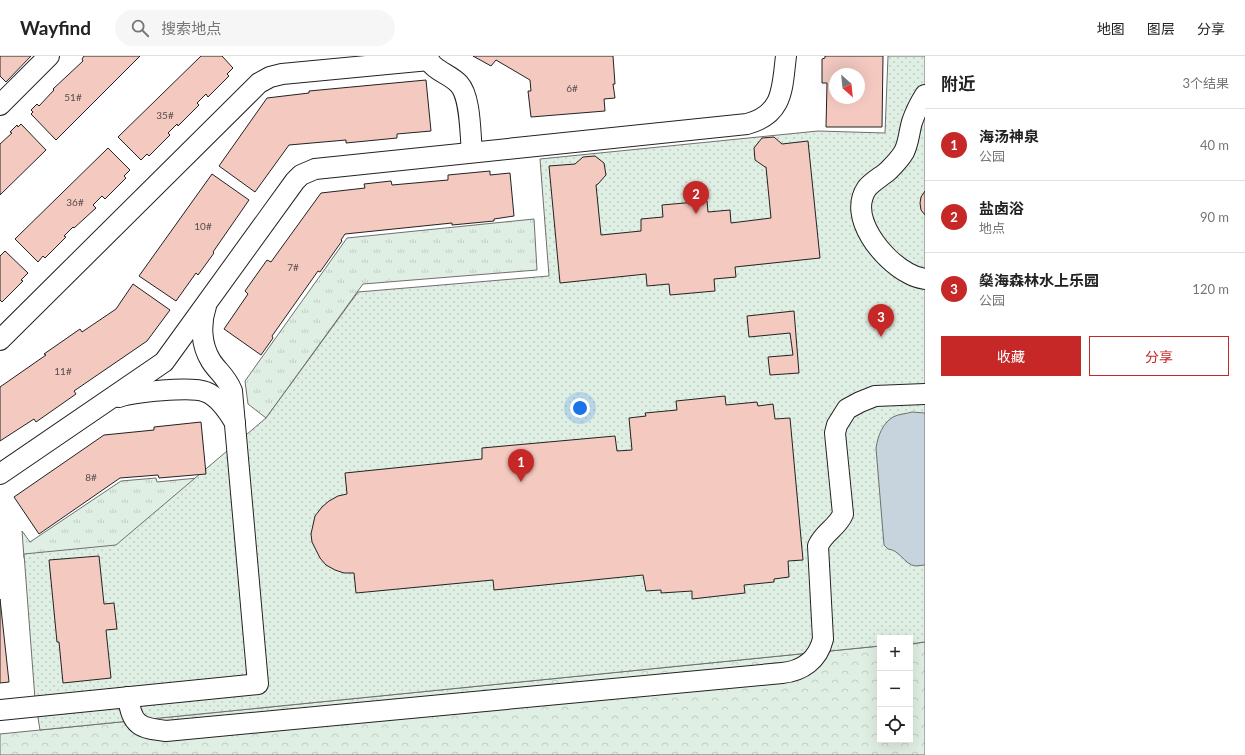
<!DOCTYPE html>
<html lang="zh">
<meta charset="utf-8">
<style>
:root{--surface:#fff;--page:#f6f6f6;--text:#222;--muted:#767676;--line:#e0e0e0;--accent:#c62828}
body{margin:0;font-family:Lato,"Noto Sans SC",sans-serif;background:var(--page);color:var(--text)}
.controls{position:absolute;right:12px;bottom:12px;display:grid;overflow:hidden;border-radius:0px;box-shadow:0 4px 16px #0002}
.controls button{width:36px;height:36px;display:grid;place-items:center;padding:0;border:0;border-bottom:1px solid var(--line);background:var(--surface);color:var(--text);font:20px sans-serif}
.compass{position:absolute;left:829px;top:12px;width:36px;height:36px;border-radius:50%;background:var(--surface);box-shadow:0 4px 16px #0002;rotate:153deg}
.you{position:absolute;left:580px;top:352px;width:14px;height:14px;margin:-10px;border:3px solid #fff;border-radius:50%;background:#1a73e8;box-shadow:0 0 0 6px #1a73e833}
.badge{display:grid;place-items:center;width:26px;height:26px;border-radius:50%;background:var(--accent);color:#fff;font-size:13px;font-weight:700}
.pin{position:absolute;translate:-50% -33px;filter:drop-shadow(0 1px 2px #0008)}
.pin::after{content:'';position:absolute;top:21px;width:14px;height:12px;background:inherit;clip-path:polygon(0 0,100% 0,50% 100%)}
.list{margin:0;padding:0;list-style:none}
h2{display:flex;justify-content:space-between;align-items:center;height:52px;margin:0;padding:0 16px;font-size:17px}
h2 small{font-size:13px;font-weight:400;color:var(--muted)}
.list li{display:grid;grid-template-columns:26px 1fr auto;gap:12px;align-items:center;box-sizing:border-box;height:72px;padding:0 16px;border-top:1px solid var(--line)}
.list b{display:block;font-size:15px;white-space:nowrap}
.list p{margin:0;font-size:13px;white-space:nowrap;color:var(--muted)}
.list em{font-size:13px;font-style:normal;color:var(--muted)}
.actions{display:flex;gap:8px;padding:12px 16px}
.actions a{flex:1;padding:9px 0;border:1px solid var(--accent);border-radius:0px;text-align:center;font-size:14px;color:var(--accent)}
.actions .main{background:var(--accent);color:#fff}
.icon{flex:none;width:22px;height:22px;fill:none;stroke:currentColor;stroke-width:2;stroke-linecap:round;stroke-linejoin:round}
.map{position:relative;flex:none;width:925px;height:699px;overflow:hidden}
header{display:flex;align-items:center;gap:24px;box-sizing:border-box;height:56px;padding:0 20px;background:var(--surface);border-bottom:1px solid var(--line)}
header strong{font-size:19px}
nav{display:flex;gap:22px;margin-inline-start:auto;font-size:14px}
.search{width:280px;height:36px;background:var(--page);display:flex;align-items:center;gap:10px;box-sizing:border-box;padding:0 14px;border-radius:22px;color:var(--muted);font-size:15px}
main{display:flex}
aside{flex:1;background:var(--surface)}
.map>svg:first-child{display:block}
.grass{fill:url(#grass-tufts);stroke:#6f6f6f}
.forest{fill:url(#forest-crowns);stroke:#6f6f6f}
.park{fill:url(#park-dots);stroke:#6f6f6f}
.water{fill:#c7d3dd;stroke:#6f6f6f}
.building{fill:#f3c9c0;stroke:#222;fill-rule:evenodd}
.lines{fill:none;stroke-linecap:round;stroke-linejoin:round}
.minor-casing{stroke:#222;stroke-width:22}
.minor{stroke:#fff;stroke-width:20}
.labels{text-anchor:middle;stroke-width:3;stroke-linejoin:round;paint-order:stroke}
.number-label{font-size:10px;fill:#564c4a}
</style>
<header>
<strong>Wayfind</strong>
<div class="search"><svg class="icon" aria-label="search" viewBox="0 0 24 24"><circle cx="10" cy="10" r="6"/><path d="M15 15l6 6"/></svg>搜索地点</div>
<nav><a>地图</a><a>图层</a><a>分享</a></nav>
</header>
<main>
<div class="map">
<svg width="925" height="699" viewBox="0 0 925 699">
<defs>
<pattern id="grass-tufts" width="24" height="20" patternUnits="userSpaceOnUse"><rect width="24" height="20" fill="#e0efe3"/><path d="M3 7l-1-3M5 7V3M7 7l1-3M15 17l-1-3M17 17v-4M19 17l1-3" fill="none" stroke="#c0cdc2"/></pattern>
<pattern id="forest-crowns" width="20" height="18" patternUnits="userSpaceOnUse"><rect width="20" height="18" fill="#e0efe3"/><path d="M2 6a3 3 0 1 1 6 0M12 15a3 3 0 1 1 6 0" fill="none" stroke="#c0cdc2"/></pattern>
<pattern id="park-dots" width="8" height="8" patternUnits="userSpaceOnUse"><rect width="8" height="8" fill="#e0efe3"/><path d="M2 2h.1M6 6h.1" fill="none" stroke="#c0cdc2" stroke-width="1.8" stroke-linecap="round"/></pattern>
</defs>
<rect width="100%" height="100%" fill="#fff"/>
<g class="grass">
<polygon points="534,163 537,214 363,228 266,362 248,348 245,325 347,182"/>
<polygon points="227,419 243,601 24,502 22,475 30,486 121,425 156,422 157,426"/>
</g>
<polygon class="forest" points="925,586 925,699 0,699 0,678 880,590 880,684 910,684 910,588"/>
<polygon class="park" points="888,0 925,0 925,586 910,588 910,582 880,582 880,590 40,674 35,643 24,498 116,489 266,362 358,236 549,220 540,103 818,75 885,77"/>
<path class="water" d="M 912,356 L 925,357 L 925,509 C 922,509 918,510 915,510 C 904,508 900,494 888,493 L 884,489 L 876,392 C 878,380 882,368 893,361 C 898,358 906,358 912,356 Z"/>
<g class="building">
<polygon points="0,0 31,0 6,26 0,20"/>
<polygon points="84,0 140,0 56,84 31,58 33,56 31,54 37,48 39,50 54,34 53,33 83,5 82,3"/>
<polygon points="201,0 222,0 233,12 227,18 229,20 208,41 206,38 197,47 199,49 178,70 177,68 168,77 170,79 149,100 147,98 141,104 118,81"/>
<polygon points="473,0 613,0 615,28 613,28 615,42 604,43 605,55 531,61 528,35 531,35 530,24 496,4 491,10"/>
<path d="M 825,0 L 883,0 L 882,71 L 826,71 L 827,27 L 822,27 L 822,3 L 825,2 ZM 835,18 L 859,18 L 859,42 L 835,42 Z"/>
<polygon points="426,24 431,75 397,78 397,82 346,87 346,84 289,89 255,136 219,110 267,42 309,37 309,35"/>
<polygon points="21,68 46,94 0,139 0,88 12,77 10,76 17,69 18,71"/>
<polygon points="774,81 782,88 808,85 820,202 735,211 736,221 714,223 715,235 670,239 669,228 647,230 646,218 560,227 549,110 575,108 583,101 595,100 604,107 606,119 598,128 596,129 601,179 641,175 641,163 663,161 662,149 707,145 708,156 730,154 731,167 771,162 766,111 765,111 755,104 754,92 762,82"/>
<polygon points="108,92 130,114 124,120 126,122 105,143 102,140 93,149 96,152 74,172 73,171 64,180 66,181 45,202 43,200 38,206 15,183"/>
<polygon points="490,115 490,119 510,117 514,160 494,163 494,165 452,169 452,167 345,178 341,184 342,185 320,216 318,215 272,280 273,282 261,299 224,273 248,238 245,235 267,204 271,206 321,137 365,132 364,128 391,125 392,129 448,124 448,119"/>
<polygon points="212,118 249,144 213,196 214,197 198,219 196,217 176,245 139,220"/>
<polygon points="925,135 925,159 921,154 920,147 921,141"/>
<polygon points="5,195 28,217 21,224 23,225 2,246 0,244 0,200"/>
<polygon points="133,228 170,254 147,285 74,335 76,338 36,366 34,363 0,385 0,331 46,299 44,298 80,273 82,276 116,253"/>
<polygon points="794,255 799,317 770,319 768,301 793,299 790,277 749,281 747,260"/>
<polygon points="725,340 726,349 757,346 758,350 773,348 775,363 790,362 803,504 788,505 789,521 774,523 774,526 744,529 745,537 692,543 692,535 661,537 661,534 646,535 643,519 494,534 493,524 356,537 354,517 344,517 335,514 326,509 320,502 312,486 311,478 315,460 322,451 329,445 338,440 347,438 345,417 482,403 482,392 615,380 617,395 632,394 629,362 646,360 645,357 677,354 676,345"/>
<polygon points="201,366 206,418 159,422 158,419 120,422 39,478 14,441 104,379 154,374 154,371"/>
<polygon points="99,500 104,548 114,547 117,573 106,574 111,622 63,627 59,586 57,586 49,504"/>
<polygon points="0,543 9,626 0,627"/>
</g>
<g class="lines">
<defs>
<g id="minor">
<path d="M 427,0 C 432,15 449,17 459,28 C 471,41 470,78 472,96"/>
<path d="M 925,39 C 920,47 915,57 912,66 C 909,76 909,86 904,96 C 900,103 894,109 888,115 C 881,121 873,125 867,132 C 847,161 883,204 908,217 C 913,220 919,222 925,223"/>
<polyline points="0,49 49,0"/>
<polyline points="0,284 259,27 270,21 282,18 429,4"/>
<path d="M 119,341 C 133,336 192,330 206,336 C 219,341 228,355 235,367"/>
<path d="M 0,418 L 164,306 L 295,125 L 301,119 L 315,113 L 747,68 C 784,58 782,32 786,0"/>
<path d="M 128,641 C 132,670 140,672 166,675 L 782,617 C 802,615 818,604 823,583 L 818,490 C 824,476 837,472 843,458 L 835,377 L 837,369 L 847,353 L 860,346 L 875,340 L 925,338"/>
<path d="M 0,654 L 258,628 L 232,335 C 226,320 218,316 211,305 C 201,289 200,268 206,250"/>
</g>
</defs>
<use href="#minor" class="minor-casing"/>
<use href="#minor" class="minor"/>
</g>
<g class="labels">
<g class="number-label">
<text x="572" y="36">6#</text>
<text x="73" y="45">51#</text>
<text x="165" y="63">35#</text>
<text x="75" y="150">36#</text>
<text x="203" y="174">10#</text>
<text x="293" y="215">7#</text>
<text x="63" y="319">11#</text>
<text x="91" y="425">8#</text>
</g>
</g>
</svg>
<div class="controls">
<button>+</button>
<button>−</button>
<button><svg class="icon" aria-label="locate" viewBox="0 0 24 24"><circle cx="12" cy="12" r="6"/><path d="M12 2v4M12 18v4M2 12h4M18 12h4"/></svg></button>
</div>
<svg class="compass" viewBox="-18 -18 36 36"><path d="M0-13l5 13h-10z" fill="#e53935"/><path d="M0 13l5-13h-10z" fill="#767676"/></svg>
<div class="you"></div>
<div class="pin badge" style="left:521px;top:426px">1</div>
<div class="pin badge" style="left:696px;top:158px">2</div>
<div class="pin badge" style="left:881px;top:281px">3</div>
</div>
<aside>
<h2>附近<small>3个结果</small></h2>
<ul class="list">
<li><span class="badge">1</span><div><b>海汤神泉</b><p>公园</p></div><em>40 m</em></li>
<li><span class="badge">2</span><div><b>盐卤浴</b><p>地点</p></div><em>90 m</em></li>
<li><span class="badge">3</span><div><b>燊海森林水上乐园</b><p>公园</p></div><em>120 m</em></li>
</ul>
<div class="actions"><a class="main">收藏</a><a>分享</a></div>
</aside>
</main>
